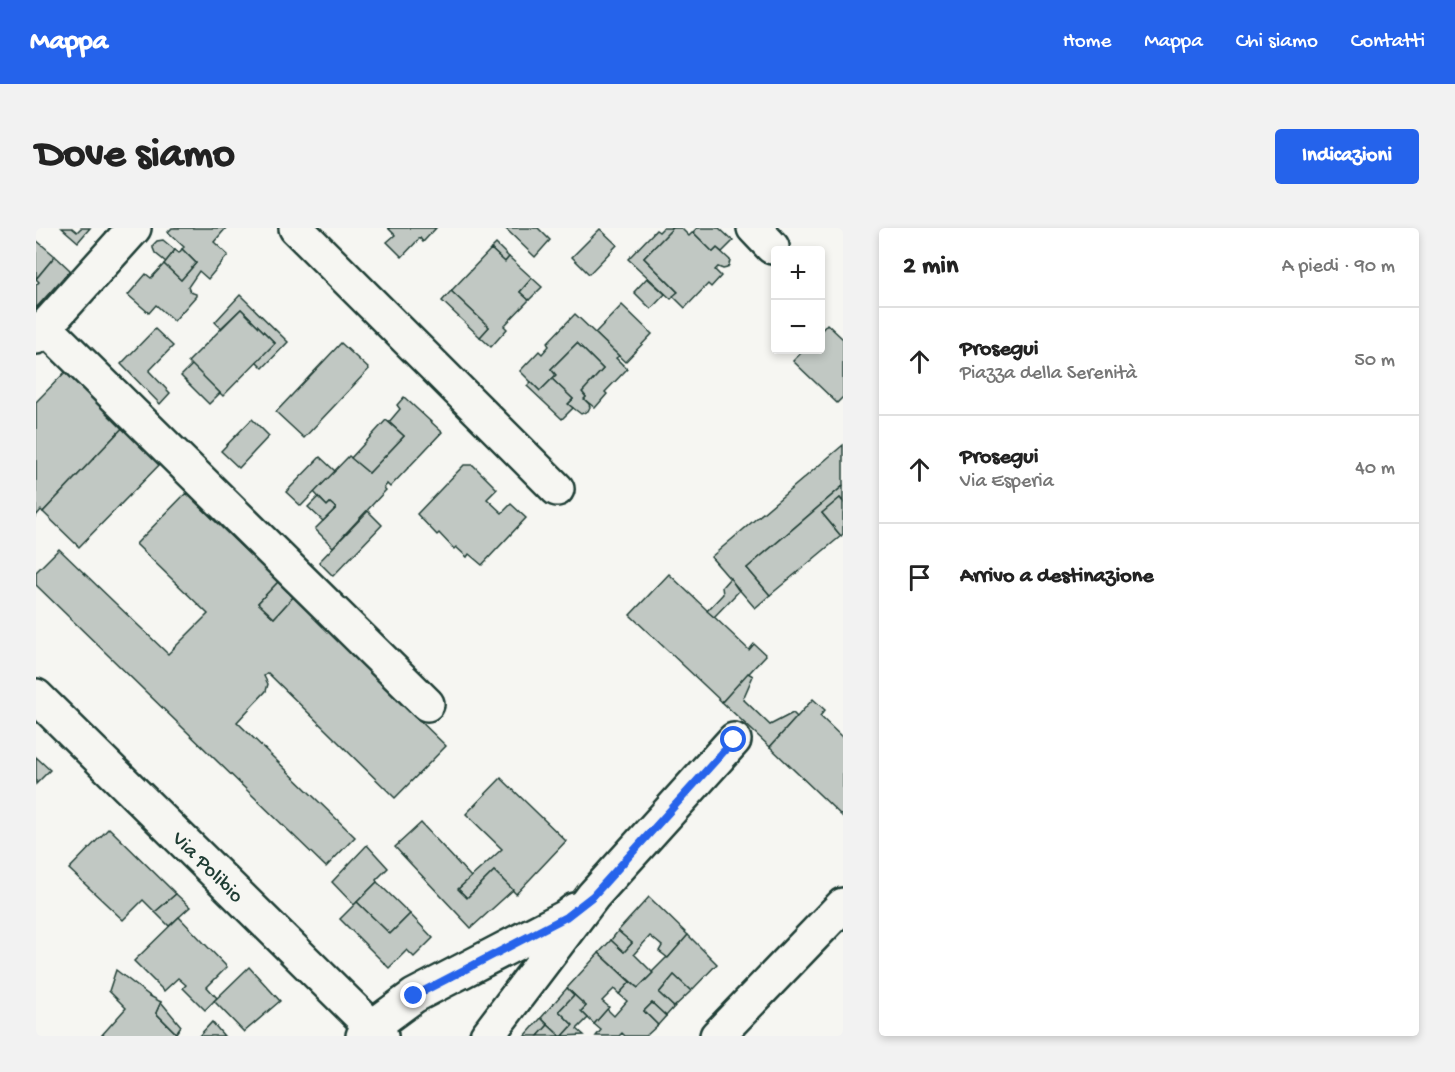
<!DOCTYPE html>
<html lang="it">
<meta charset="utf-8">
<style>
:root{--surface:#fff;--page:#f2f2f2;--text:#222;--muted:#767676;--line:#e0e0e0;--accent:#2563eb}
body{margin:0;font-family:"Gochi Hand",sans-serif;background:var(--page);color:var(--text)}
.controls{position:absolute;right:18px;top:18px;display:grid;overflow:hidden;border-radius:6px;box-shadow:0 3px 9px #0003}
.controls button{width:54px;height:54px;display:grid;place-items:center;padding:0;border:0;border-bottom:2px solid var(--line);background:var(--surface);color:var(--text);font:30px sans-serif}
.stop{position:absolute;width:18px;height:18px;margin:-14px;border:4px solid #2563eb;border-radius:50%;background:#fff}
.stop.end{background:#2563eb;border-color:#fff;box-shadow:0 2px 6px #0008}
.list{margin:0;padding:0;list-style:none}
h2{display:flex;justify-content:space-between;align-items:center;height:78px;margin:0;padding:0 24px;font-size:26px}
h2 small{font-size:20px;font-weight:400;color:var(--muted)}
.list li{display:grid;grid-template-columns:39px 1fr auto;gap:18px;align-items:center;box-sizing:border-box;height:108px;padding:0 24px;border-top:2px solid var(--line)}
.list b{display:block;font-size:22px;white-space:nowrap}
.list p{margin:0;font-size:20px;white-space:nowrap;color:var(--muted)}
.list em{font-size:20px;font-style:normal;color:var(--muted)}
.icon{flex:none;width:33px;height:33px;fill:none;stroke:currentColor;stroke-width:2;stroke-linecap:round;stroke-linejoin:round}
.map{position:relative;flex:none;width:807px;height:808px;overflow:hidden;border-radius:6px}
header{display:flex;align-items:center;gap:36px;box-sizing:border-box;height:84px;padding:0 30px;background:var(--accent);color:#fff}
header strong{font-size:28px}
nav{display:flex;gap:33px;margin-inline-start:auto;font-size:21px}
.intro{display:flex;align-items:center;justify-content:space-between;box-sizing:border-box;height:144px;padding:0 36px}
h1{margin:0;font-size:42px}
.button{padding:15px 27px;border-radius:6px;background:var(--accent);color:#fff;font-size:21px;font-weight:700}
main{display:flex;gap:36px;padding:0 36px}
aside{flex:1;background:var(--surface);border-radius:6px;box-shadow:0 3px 9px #0003}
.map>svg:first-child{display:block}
.building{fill:#c1c8c3;stroke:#1f3d34;stroke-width:1.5}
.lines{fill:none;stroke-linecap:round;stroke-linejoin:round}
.minor-casing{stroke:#1f3d34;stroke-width:38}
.minor{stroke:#f6f6f2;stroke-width:33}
.route{stroke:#2563eb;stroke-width:8}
.labels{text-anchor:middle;stroke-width:4.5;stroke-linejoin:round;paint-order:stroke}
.street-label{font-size:21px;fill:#1f3d34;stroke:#f6f6f2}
</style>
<header>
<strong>Mappa</strong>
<nav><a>Home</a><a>Mappa</a><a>Chi siamo</a><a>Contatti</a></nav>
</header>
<div class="intro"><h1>Dove siamo</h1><a class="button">Indicazioni</a></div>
<main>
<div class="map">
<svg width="807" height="808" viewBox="0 0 807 808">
<rect width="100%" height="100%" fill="#f6f6f2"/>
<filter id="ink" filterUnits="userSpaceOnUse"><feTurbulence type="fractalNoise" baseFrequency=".0167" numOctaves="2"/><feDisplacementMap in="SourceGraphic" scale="12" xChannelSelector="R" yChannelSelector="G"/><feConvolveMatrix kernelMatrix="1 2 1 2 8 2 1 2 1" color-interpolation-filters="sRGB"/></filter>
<g filter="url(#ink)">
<g class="building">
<polygon points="26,0 36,0 41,4 45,0 54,0 42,14"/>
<polygon points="136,0 190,0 178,14 192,27 172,51 163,43 152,59 154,64 160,66 160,68 138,93 120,77 113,85 92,67 110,46 115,50 128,36 145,52 160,35 146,21 148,19 132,4"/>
<polygon points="352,0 400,0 387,14 384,10 366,29 351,14 359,7"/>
<polygon points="469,0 502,0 514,12 499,29"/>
<polygon points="627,0 637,0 608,30 642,64 635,71 592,31 620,2 623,4"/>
<polygon points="637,0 645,0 653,8 657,4 677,24 681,20 694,32 693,37 691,40 687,41 682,39 679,42 685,48 675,59 672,56 649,80 637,68 642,64 608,30"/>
<polygon points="661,0 683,0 697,13 686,24 681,20 677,24 657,4"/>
<polygon points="564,1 581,17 553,46 536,29"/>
<polygon points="0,12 19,28 0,51"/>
<polygon points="127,12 139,22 130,34 119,25 117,20 117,17 121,13"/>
<polygon points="460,16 473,29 469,34 455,21"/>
<polygon points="146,21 160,35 145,52 128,36 139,22 143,25"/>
<polygon points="455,21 469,34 473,29 496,50 484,64 493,72 468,98 471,101 455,119 444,109 453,99 415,63"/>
<polygon points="19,28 34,42 0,80 0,57 3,54 0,51"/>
<polygon points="496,50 506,59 493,72 484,64"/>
<polygon points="611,50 629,66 615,81 598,64"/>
<polygon points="415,63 453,99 444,109 406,73"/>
<polygon points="204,67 252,114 227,140 220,133 239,115 205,81 185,100 179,94"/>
<polygon points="586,77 616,106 589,134 559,105"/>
<polygon points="205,81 239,115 187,168 152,134"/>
<polygon points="539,86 583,128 580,130 591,141 569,164 571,166 559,180 548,171 550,169 546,164 567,141 541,115 515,141 520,147 504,163 484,143 503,123 506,126 513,118 511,115"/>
<polygon points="791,96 807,111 807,169 801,175 757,133 768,122 784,122 784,104"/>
<polygon points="119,101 137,118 113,143 134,165 124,176 85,136"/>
<polygon points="305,115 333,141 268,210 240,184"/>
<polygon points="541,115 567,141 546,164 550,169 548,171 553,176 554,179 552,183 545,186 532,176 537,171 516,151 520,147 515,141"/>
<polygon points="156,137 184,165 173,176 145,148"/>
<polygon points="35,138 92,194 7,284 5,282 0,288 0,174"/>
<polygon points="516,151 537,171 532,176 537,180 526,191 491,158 495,154 504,163"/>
<polygon points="368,169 406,204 354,259 351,256 348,260 350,262 297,319 279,301 300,280 294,275 291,278 278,264 313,228 333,245 368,208 353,194 364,181 361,177"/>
<polygon points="216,191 233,208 203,240 185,223"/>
<polygon points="350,192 368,208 333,245 315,230"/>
<polygon points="92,194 128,232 43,319 7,284"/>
<polygon points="807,217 807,258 711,340 734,367 719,380 675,329"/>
<polygon points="284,229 299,243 265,278 250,264"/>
<polygon points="428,237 437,237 461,261 451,271 466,285 475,276 490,290 446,337 433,326 431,329 420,319 418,321 403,305 401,307 381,286"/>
<polygon points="807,258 807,274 804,270 786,285 805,308 734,367 711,340"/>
<polygon points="150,265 242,354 222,375 238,390 257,369 410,518 359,570 232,445 228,448 232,456 230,463 201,494 319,609 290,639 0,357 0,344 23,321 132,426 172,386 100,316"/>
<polygon points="282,269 291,278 294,275 300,280 287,293 272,279"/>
<polygon points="804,270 807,274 807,306 805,308 786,285"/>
<polygon points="332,283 346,297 297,348 283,334"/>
<polygon points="633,346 713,422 718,416 730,427 686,474 594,387"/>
<polygon points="694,350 703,363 678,389 671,383 687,366 686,359"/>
<polygon points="242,354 257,369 238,390 222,375"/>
<polygon points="712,445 717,448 707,471 734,497 757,485 761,489 734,519 686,474"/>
<polygon points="777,471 789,482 784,488 807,510 807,589 734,519"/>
<polygon points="0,529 14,542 0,556"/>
<polygon points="465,550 530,613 480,666 458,643 431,670 422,661 466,621 430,586"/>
<polygon points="385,595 435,649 422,661 431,670 458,643 477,662 435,700 359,619"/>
<polygon points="73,600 140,666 119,684 107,672 87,692 33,641"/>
<polygon points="331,617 352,640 340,652 341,654 318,677 296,654"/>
<polygon points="341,654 374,686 354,706 321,674"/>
<polygon points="140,666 154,679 133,698 119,684"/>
<polygon points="613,669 652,707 632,730 623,723 626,718 614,708 598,726 617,745 602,760 563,725 575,712 588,724 596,715 582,703"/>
<polygon points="321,674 354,706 374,686 397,710 378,729 371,722 353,740 304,691"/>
<polygon points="143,689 191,739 171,759 181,770 169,782 147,760 150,757 142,750 128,763 98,733"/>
<polygon points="582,703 596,715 588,724 575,712"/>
<polygon points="652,707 681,736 655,763 638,747 623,765 638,779 630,788 616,775 608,783 622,797 610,808 589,808 586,805 583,808 560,808 565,802 558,796 571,781 578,788 591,773 583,766 594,754 602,760 617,745 616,744 630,730 632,730"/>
<polygon points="563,725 594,754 583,766 578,761 566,773 573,779 558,796 545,783 550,778 531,760"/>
<polygon points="213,739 244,773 208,804 178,773"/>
<polygon points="80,742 114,768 125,774 120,785 140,805 138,808 65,808 90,780 73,763"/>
<polygon points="638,747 655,763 638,779 623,765"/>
<polygon points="531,760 538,767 523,783 537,797 527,808 524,808 505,790"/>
<polygon points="538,767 550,778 545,783 552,790 541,801 548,807 527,808 537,797 523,783"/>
<polygon points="125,774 145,798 140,805 120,785"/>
<polygon points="616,775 630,788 622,797 608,783"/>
<polygon points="505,790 512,797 502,808 489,808"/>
<polygon points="176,794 188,808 163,808"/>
<polygon points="512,797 524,808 502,808"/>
</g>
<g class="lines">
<defs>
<g id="minor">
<polyline points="260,0 521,261"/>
<polyline points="718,0 736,19"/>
<polyline points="9,99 391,476"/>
<polyline points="0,109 98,0"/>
<polyline points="0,468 345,808"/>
<polyline points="327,808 336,799 378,768 530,689 539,682"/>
<polyline points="451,808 557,668 698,512"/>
<polyline points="681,808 807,677"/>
</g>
</defs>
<use href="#minor" class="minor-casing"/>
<use href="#minor" class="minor"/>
</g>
</g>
<g class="lines" filter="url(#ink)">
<polyline class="route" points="378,768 530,689 557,668 698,512"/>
</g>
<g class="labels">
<g class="street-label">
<text transform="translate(173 638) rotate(45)" y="7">Via Polibio</text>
</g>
</g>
</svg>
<div class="controls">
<button>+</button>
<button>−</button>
</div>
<div class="stop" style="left:698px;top:512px"></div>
<div class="stop end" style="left:378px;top:768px"></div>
</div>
<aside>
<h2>2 min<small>A piedi · 90 m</small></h2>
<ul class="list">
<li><svg class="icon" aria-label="ahead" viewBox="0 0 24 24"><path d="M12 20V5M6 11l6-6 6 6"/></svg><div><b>Prosegui</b><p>Piazza della Serenità</p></div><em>50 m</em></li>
<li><svg class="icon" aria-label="ahead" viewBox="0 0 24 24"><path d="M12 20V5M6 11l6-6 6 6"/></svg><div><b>Prosegui</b><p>Via Esperia</p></div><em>40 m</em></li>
<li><svg class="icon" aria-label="arrive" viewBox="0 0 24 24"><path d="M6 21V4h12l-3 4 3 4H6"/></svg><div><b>Arrivo a destinazione</b></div></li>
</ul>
</aside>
</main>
